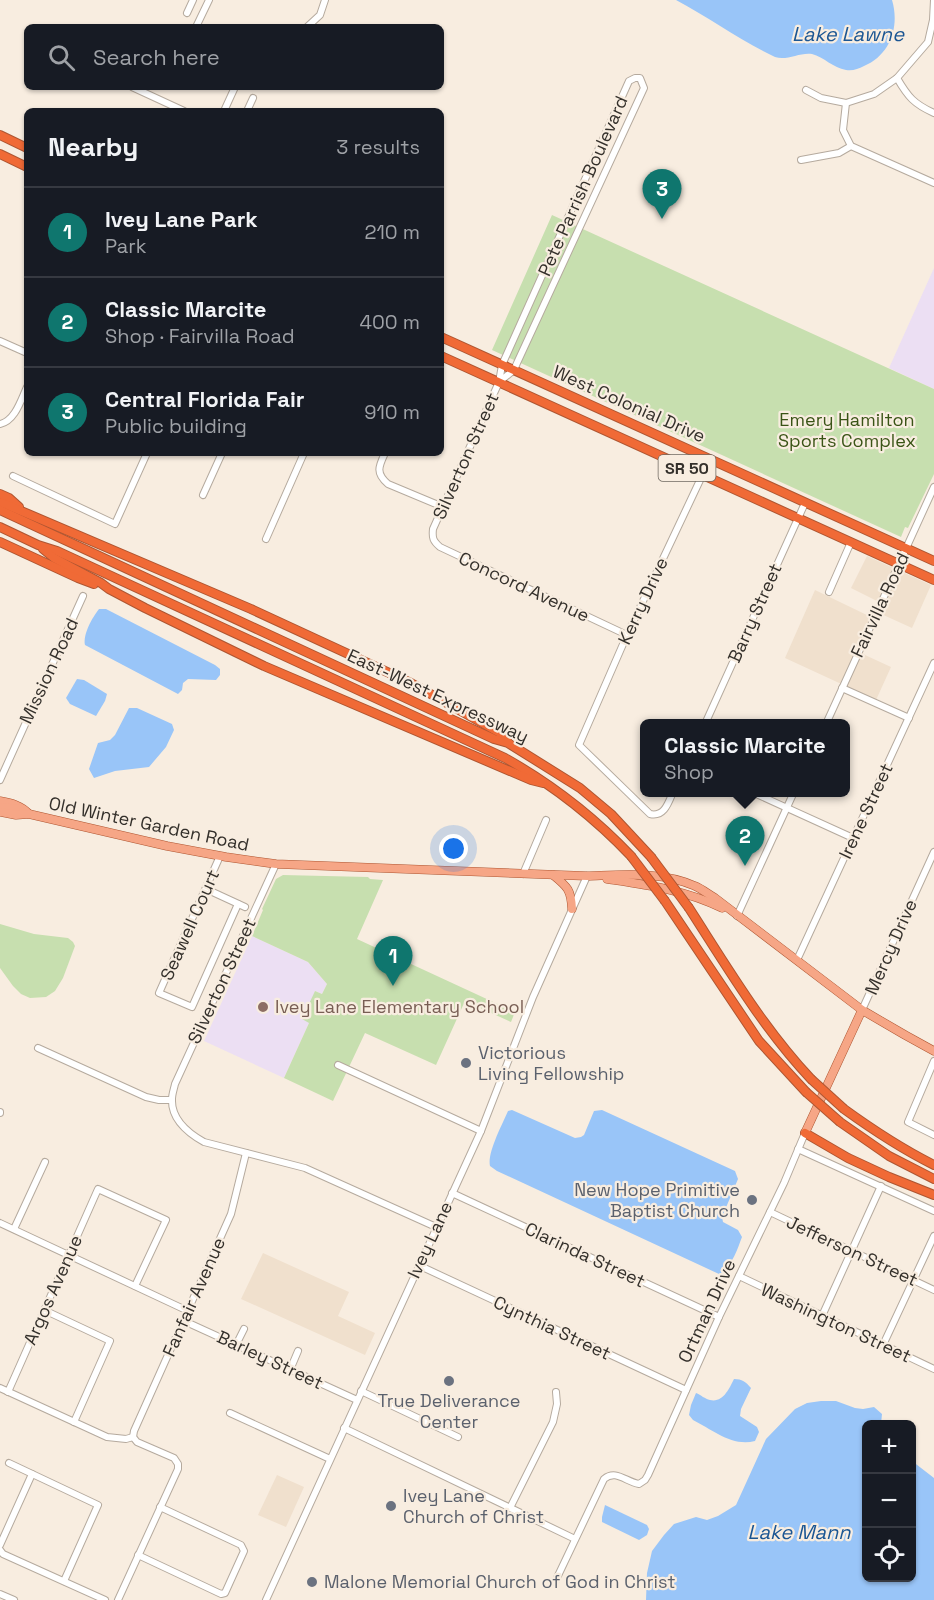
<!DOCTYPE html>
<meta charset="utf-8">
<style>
:root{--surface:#171b24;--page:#20242c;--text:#f1f3f6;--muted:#9ea1a6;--line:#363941;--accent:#0f766e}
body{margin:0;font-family:"Space Grotesk",sans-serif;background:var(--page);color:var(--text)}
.controls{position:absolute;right:18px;bottom:18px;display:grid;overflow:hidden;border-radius:9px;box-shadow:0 2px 4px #0004}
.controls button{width:54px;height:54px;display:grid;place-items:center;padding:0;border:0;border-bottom:2px solid var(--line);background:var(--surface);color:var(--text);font:30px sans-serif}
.you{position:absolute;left:454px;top:849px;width:21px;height:21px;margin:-15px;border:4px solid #fff;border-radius:50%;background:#1a73e8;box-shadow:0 0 0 9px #1a73e833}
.badge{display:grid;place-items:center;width:39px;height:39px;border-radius:50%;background:var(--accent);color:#fff;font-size:20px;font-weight:700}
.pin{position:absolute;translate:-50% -50px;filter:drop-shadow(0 2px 3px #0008)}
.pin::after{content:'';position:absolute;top:32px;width:21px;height:18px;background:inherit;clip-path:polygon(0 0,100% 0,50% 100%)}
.popup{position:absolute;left:640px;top:719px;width:210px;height:78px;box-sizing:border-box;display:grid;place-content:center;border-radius:9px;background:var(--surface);filter:drop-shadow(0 2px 4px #0005);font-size:20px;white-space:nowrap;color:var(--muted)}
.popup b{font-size:22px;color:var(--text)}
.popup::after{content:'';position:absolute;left:50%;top:100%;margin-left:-12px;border:12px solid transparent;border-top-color:var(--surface)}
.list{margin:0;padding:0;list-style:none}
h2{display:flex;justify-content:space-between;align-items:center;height:78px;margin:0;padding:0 24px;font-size:26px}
h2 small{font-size:20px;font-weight:400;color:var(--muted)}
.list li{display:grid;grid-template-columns:39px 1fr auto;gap:18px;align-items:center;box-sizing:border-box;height:90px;padding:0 24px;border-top:2px solid var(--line)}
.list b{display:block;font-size:22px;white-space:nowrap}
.list p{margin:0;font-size:20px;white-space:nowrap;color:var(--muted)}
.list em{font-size:20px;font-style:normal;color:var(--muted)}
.icon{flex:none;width:33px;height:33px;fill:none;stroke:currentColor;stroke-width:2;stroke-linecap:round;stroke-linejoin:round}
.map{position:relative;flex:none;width:934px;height:1600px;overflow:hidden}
.search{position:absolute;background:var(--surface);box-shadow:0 2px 4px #0004;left:24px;top:24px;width:420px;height:66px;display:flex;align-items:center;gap:15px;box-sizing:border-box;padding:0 21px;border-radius:9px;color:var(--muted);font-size:22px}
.panel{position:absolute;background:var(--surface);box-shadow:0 2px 4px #0004;left:24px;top:108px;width:420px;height:348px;border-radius:9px}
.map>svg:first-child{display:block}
.built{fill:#f0e0cd}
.education{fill:#ecdff3}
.green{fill:#c7dfaf}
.water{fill:#99c5f8}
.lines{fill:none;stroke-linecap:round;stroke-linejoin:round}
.minor-casing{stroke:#b5aa9e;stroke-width:8}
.major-casing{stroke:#ae5632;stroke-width:9}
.highway-casing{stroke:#ae5632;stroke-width:10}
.minor{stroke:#fff;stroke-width:6}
.major{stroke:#f6a686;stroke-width:8}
.highway{stroke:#f06a36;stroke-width:8}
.highway-bridge-casing{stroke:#ae5632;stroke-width:10;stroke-linecap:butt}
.highway-bridge{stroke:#f06a36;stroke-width:8}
.education-dot{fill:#8d6e63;stroke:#f8ede0;stroke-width:2}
.worship-dot{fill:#6b7280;stroke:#f8ede0;stroke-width:2}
.labels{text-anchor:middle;stroke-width:4.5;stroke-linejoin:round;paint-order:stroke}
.shield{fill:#f8ede0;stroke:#6f6961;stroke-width:1.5}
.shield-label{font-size:16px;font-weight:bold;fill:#34302b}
.street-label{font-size:18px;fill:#34302b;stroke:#f8ede0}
.park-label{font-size:18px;fill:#3a5416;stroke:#f8ede0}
.education-label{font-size:18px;fill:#785e54;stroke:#f8ede0;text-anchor:start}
.worship-label{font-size:18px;fill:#5b616d;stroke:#f8ede0;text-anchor:start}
.water-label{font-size:20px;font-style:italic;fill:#1b5693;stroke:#f8ede0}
</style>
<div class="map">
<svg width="934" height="1600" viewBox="0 0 934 1600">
<rect width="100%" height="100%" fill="#f8ede0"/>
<g class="built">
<polygon points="867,556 931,585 912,628 879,613 883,604 851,588"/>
<polygon points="815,590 871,617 857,648 865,655 891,667 876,700 785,658"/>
<polygon points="263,1253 349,1292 338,1316 375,1333 365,1355 241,1299"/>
<polygon points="277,1475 304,1487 286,1527 258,1515"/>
</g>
<g class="education">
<polygon points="934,268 934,389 889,368"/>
<polygon points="252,936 308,962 327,984 322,994 315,991 309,1023 284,1078 204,1041"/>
</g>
<g class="green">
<polygon points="552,215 934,389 934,474 908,528 905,527 901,537 492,350"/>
<polygon points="283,875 368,877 370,879 383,880 357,939 515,1012 511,1022 465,1001 436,1065 365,1033 333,1101 284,1078 309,1023 302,1019 315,991 322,994 327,984 308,962 252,936 263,910 262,909 276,879"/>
<polygon points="0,924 34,934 68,938 73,942 75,946 63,978 55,991 46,997 30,998 21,994 13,986 0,968"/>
</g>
<g class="water">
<path d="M 676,0 L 892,0 C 900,27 890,55 864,66 C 858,69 853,71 846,70 C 833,68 824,57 812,54 C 800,52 787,61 775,57 C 741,41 710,18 676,0 Z"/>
<path d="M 99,609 L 106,609 L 215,665 L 220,669 L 220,675 L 216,680 L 188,679 L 183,683 L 182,690 L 178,694 L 85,645 C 83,634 92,618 99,609 Z"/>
<polygon points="77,679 84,680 107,694 105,701 96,716 70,704 66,698"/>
<polygon points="129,708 137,708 172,724 174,730 166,747 149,767 115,771 94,778 89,769 98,743 110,740 115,735"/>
<path d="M 512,1110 L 575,1138 L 581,1137 L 584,1135 L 594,1111 L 602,1110 L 735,1171 L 738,1179 L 722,1217 L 723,1222 L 738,1230 L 742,1237 C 737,1250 732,1267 719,1274 L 497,1171 L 490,1166 C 487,1153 502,1125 508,1111 Z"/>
<path d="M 734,1379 C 742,1379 746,1382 751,1388 L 741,1409 L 740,1416 L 757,1427 L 759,1432 L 755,1441 C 732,1447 713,1430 693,1420 L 689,1415 L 691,1405 L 696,1393 C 701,1395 705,1399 710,1400 C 723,1403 729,1389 734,1379 Z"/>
<polygon points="821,1401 836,1401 855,1408 863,1409 874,1407 882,1414 881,1424 866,1424 866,1578 912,1578 912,1461 934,1478 934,1600 646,1600 647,1573 652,1551 664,1535 674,1524 696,1517 707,1520 718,1516 736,1505 766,1439 795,1409 807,1403"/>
<polygon points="605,1505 647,1525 649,1529 647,1535 639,1540 602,1522 602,1517"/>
</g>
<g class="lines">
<defs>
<g id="minor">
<polyline points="187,13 193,0"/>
<polyline points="196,27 209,0"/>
<polyline points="307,27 320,15 325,0"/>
<path d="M 897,78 C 908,97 914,104 934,113"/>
<polyline points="132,87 184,111"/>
<polyline points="806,90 821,98 846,103 874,94 897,78 928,42 933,20 934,0"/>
<polyline points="846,103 843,130 851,146 934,183"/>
<polyline points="224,111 235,87"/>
<polyline points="247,111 253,98"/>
<polyline points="801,160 839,153 851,146"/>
<polyline points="0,341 27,353"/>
<path d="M 499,382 L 514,370 L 517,363 L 644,88 L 640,78 L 635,78 L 629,81 L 502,365 L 499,382 L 433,529 C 432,538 433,541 440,547 L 627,635"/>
<path d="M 0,424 C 15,421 21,400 27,387"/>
<path d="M 385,453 C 379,466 375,473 388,484 L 443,507"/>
<polyline points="13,476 115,524 147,453"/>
<polyline points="203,495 222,453"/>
<polyline points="266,539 304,453"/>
<polyline points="829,592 851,542"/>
<polyline points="842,688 909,718"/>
<polyline points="705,724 805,503"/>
<polyline points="826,724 934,487"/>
<polyline points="0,780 83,596"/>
<path d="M 673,792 C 668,804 664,817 650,814 L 579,745 L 627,635 L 710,459"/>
<polyline points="752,792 853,838"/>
<polyline points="220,856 159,993 192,1007 238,904"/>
<path d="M 276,864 L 175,1084 C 174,1089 172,1094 172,1099 C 171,1119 188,1133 204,1142 L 305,1168 L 436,1227"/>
<polyline points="523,874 546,820"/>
<polyline points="206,889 245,907"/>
<polyline points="737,916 794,792"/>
<polyline points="797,960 934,663"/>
<polyline points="862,1010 934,852"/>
<polyline points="38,1048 146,1097 159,1100 172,1100"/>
<polyline points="934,1061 908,1122 934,1135"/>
<polyline points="338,1065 481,1131"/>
<polyline points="0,1113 0,1112"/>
<polyline points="798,1149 934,1211"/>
<polyline points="452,1193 719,1317"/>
<polyline points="770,1212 934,1290"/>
<polyline points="0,1223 188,1311"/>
<polyline points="14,1229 45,1162"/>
<polyline points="418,1265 686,1390"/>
<polyline points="739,1276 934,1369"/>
<polyline points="44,1310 110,1341 74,1422"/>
<polyline points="822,1316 881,1186"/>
<polyline points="184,1321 357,1400"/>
<polyline points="236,1345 244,1329"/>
<polyline points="883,1345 934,1236"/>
<polyline points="290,1370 298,1351"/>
<polyline points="0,1388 107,1437 126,1439 133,1437"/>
<polyline points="361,1391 458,1437"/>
<polyline points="8,1392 98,1189 166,1220 135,1286"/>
<polyline points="230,1413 330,1459"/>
<polyline points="344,1428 575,1539"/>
<polyline points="133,1437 134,1431 231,1214 246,1153"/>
<polyline points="9,1463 98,1505 64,1581"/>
<polyline points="510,1508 553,1422 557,1404 556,1392"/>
<polyline points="0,1545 32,1474"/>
<polyline points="0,1550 3,1554 105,1600"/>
<polyline points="138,1555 221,1594 225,1593 244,1551 241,1545 160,1507"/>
<path d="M 555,1582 L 604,1479 C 616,1469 626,1482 639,1484 L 645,1480 L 648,1475 L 719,1317 L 784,1183 L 805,1133"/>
<polyline points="0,1594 14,1600"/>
<polyline points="118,1600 178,1469 178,1464 174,1458 137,1442 133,1437"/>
<polyline points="266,1600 481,1131 533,997 587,876"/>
</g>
<g id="major">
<path d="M 0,801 C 11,803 21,805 29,814"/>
<polyline points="0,807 20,809"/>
<path d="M 0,812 L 16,815 L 29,814 L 167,846 L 226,857 L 276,864 L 587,876 C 622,875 663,871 695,886 C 702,889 708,894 715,898 L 862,1010 L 905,1035 L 934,1051"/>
<path d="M 553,875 C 568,887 571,890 572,909"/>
<path d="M 607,879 C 647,885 686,890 722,908"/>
<polyline points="805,1133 862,1010"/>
</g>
<g id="highway">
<polyline points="0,135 27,148"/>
<polyline points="0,154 27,167"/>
<polyline points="441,337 934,561"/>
<polyline points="441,356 934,580"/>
<polyline points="0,494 9,498 19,507"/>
<polyline points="0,502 251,609 411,683 500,733 508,742"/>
<polyline points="0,510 494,739 508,743 580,788 611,814 651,857"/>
<path d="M 0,527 L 38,545 L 57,551 L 505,758 C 553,785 594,817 631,856"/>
<polyline points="0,542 78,578 94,584"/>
<polyline points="43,549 54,558 101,583 109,589 145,608 264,666 531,780 543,783"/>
<polyline points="665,901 759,1041 806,1092"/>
<path d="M 689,908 C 727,967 763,1028 811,1079"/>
<path d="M 844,1109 C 873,1130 902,1149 934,1165"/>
<polyline points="840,1122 889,1156 934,1179"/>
<polyline points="805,1133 848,1158 889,1177 934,1195"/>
</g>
</defs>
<use href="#minor" class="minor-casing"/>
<use href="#major" class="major-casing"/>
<use href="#highway" class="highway-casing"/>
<use href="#minor" class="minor"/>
<use href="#major" class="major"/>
<use href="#highway" class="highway"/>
<defs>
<g id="highway-bridge">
<polyline points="631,856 665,901"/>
<polyline points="651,857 689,908"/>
<polyline points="811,1079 844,1109"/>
<polyline points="806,1092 840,1122"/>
</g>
</defs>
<use href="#highway-bridge" class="highway-bridge-casing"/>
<use href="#highway-bridge" class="highway-bridge"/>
</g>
<circle class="education-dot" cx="263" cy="1007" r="6"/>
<g class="worship-dot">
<circle cx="466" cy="1063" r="6"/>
<circle cx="752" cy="1200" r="6"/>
<circle cx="449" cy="1381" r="6"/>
<circle cx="391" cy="1506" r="6"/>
<circle cx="312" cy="1582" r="6"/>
</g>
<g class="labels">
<rect class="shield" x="658.5" y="455" width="57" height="26" rx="4.5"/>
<g class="shield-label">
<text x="687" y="474">SR 50</text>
</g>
<g class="street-label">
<text transform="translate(583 186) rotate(-66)" y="6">Pete Parrish Boulevard</text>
<text transform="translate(629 404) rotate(24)" y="6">West Colonial Drive</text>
<text transform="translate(466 456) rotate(-66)" y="6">Silverton Street</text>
<text transform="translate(524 587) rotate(25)" y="6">Concord Avenue</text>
<text transform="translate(643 601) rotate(-65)" y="6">Kerry Drive</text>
<text transform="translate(880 605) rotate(-65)" y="6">Fairvilla Road</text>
<text transform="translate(755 613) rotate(-66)" y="6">Barry Street</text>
<text transform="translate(49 671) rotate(-65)" y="6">Mission Road</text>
<text transform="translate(438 696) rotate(25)" y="6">East-West Expressway</text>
<text transform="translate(866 811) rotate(-65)" y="6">Irene Street</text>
<text transform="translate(149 824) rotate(12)" y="6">Old Winter Garden Road</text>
<text transform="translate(190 925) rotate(-66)" y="6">Seawell Court</text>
<text transform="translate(891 947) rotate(-66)" y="6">Mercy Drive</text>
<text transform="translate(222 981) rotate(-65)" y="6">Silverton Street</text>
<text transform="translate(430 1240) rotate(-65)" y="6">Ivey Lane</text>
<text transform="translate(852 1251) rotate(25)" y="6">Jefferson Street</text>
<text transform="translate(585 1255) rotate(25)" y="6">Clarinda Street</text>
<text transform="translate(53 1290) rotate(-66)" y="6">Argos Avenue</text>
<text transform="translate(194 1297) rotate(-66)" y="6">Fanfair Avenue</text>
<text transform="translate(707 1311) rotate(-65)" y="6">Ortman Drive</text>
<text transform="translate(836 1323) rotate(25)" y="6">Washington Street</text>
<text transform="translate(552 1328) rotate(25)" y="6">Cynthia Street</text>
<text transform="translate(270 1360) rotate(25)" y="6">Barley Street</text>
</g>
<g class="park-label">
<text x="847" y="426">Emery Hamilton<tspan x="847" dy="21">Sports Complex</tspan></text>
</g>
<g class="education-label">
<text x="275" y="1013">Ivey Lane Elementary School</text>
</g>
<g class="worship-label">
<text x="478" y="1059">Victorious<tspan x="478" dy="21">Living Fellowship</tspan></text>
<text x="740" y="1196" text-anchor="end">New Hope Primitive<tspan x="740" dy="21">Baptist Church</tspan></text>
<text x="449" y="1407" text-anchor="middle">True Deliverance<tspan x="449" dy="21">Center</tspan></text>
<text x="403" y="1502">Ivey Lane<tspan x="403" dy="21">Church of Christ</tspan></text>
<text x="324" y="1588">Malone Memorial Church of God in Christ</text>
</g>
<g class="water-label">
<text x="848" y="41">Lake Lawne</text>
<text x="799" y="1539">Lake Mann</text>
</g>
</g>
</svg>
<div class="controls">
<button>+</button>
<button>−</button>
<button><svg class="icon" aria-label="locate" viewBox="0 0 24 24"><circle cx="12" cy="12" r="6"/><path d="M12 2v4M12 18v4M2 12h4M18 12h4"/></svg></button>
</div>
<div class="you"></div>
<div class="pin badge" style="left:393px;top:986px">1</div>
<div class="pin badge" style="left:745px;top:866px">2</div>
<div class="popup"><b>Classic Marcite</b>Shop</div>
<div class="pin badge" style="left:662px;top:219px">3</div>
<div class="search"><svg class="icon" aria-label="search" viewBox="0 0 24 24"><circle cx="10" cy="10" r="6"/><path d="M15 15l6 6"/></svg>Search here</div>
<section class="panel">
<h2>Nearby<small>3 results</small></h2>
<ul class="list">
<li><span class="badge">1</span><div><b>Ivey Lane Park</b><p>Park</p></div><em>210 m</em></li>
<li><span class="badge">2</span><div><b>Classic Marcite</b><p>Shop · Fairvilla Road</p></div><em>400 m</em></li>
<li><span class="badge">3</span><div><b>Central Florida Fair</b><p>Public building</p></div><em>910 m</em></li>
</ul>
</section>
</div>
